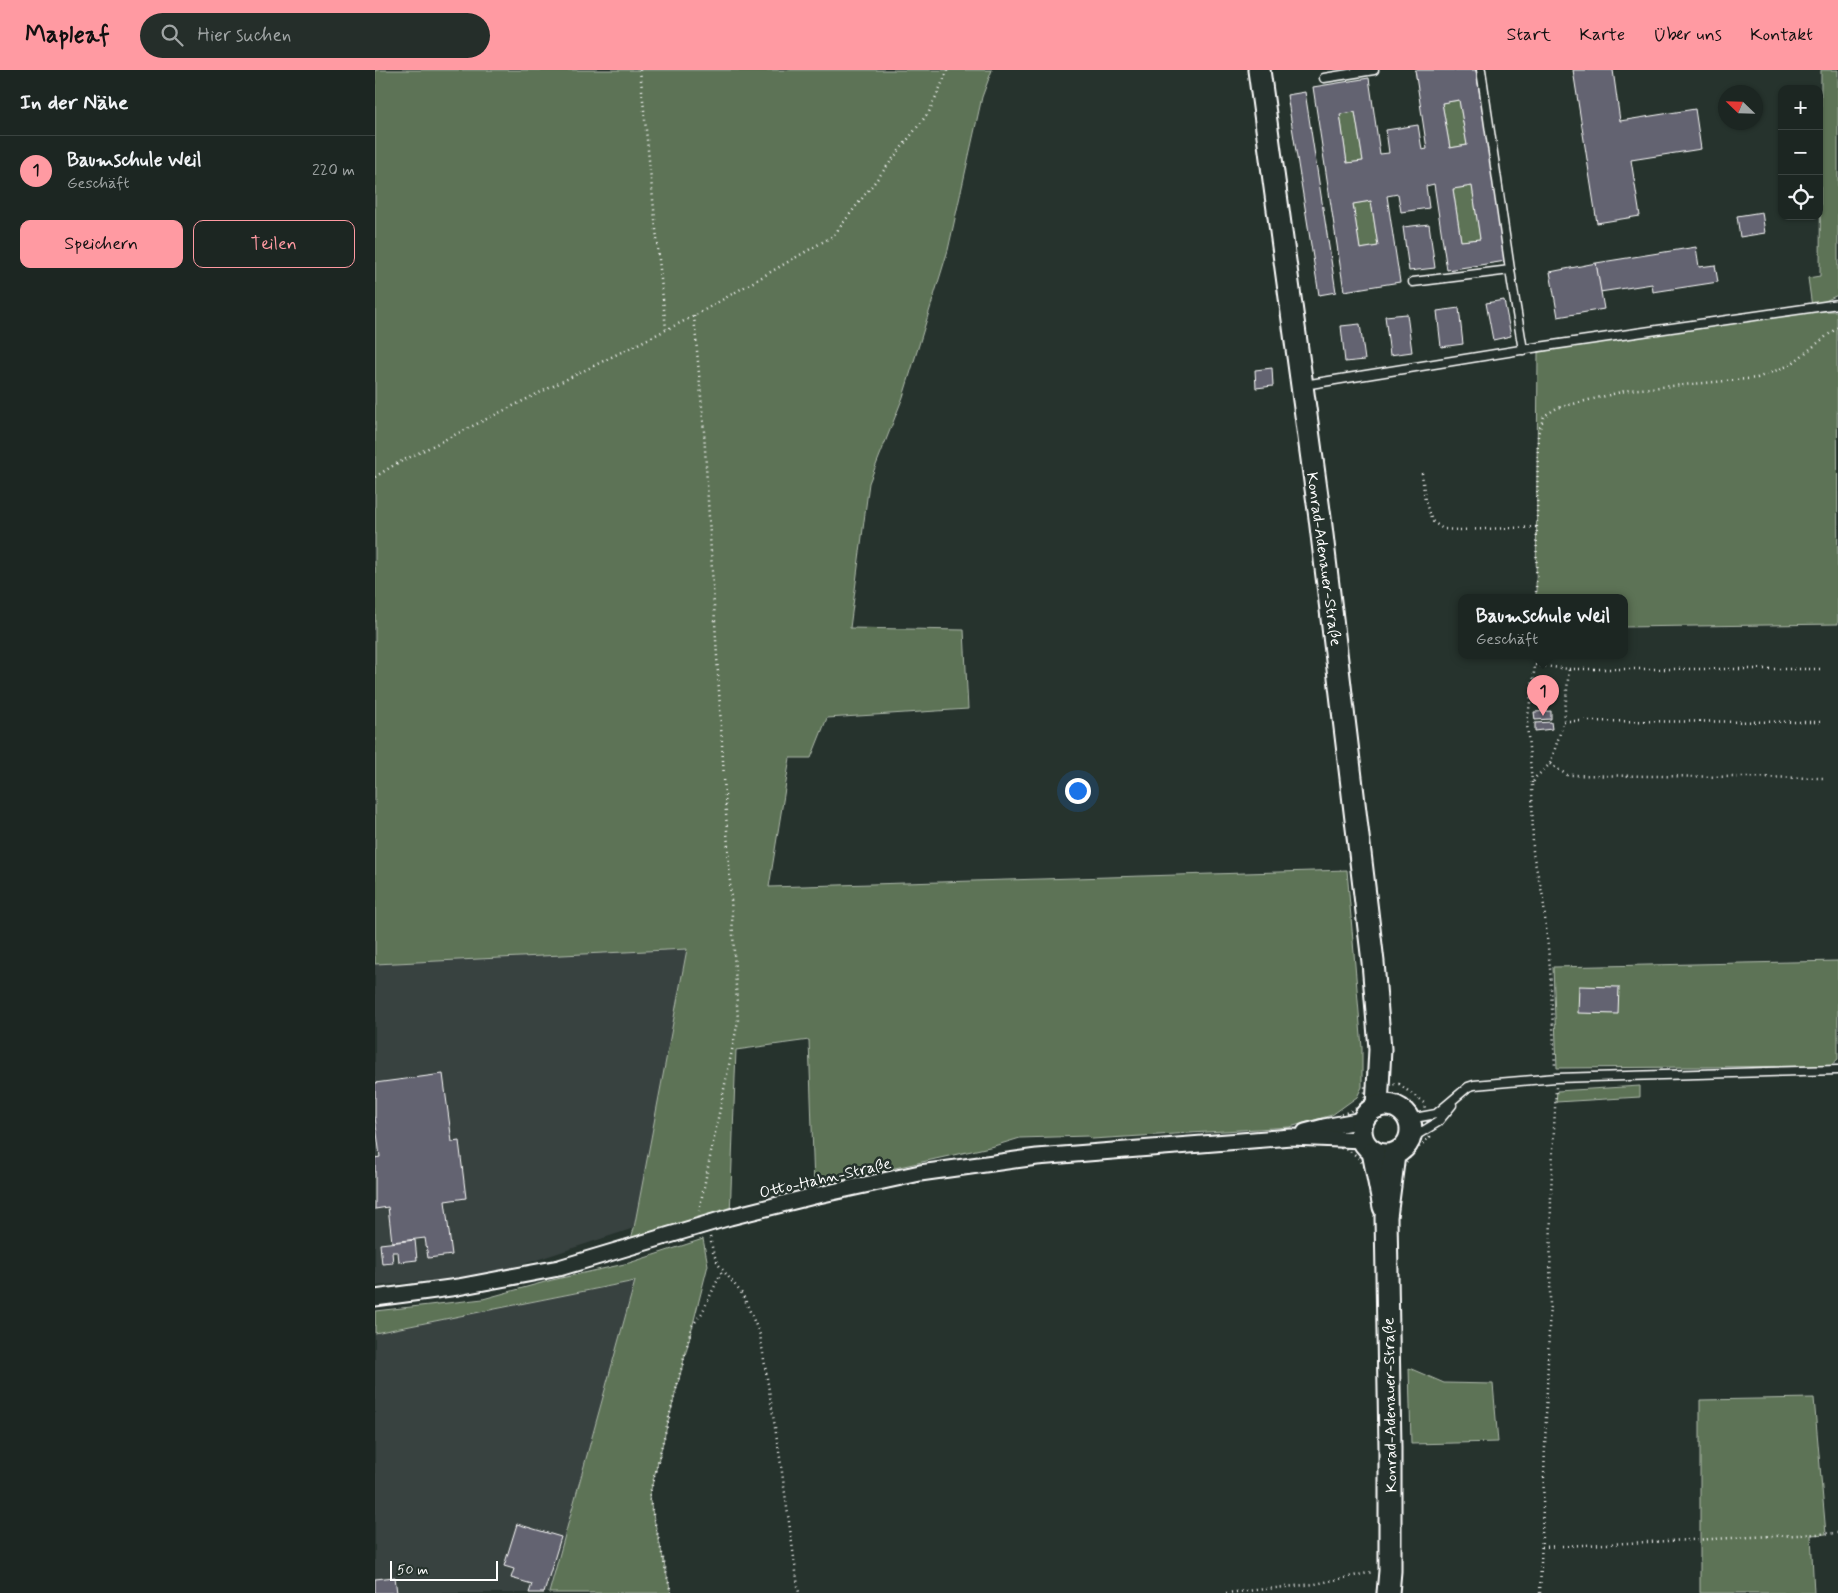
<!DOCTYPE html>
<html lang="de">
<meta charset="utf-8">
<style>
:root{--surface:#1c2622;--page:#252e2a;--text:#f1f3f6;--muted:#a0a5a5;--line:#3a4340;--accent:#ff9aa2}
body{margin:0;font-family:Mynerve,sans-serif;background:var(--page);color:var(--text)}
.controls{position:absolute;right:15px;top:15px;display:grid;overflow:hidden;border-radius:10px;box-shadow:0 1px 4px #0004}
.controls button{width:45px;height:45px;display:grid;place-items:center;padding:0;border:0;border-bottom:1px solid var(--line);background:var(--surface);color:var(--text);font:25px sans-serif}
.compass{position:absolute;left:1343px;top:15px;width:45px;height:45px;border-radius:50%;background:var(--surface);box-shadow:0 1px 4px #0004;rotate:293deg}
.scale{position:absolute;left:15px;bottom:12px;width:108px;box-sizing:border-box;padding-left:5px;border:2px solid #fff;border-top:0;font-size:14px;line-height:18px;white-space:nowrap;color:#fff;-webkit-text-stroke:4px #26332d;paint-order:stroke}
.you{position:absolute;left:702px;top:720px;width:18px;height:18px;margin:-12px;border:4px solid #fff;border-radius:50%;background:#1a73e8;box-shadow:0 0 0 8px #1a73e833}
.badge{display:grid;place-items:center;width:32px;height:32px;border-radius:50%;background:var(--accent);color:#111;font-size:16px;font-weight:700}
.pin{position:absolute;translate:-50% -41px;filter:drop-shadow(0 1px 2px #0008)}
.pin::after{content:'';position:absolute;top:26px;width:18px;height:15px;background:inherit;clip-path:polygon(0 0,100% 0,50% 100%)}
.popup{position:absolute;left:1083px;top:524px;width:170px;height:65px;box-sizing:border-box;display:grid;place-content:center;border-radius:10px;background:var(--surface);filter:drop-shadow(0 1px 4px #0005);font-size:16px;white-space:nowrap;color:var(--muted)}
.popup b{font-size:19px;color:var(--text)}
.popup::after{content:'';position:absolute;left:50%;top:100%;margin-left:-10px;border:10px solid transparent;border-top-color:var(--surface)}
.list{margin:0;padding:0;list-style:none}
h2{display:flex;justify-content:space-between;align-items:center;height:65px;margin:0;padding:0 20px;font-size:21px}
h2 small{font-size:16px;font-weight:400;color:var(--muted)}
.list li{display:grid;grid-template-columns:32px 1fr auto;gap:15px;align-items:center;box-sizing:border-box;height:70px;padding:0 20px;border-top:1px solid var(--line)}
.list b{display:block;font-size:19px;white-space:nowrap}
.list p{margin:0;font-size:16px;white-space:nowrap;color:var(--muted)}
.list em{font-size:16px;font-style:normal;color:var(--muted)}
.actions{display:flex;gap:10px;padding:15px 20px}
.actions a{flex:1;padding:11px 0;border:1px solid var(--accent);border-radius:10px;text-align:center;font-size:18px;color:var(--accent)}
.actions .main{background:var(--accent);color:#111}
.icon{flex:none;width:28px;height:28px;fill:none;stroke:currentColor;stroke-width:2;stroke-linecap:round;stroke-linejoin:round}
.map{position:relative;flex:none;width:1463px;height:1523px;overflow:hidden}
header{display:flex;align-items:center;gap:30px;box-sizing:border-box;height:70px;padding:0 25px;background:var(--accent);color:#111}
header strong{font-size:24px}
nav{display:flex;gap:28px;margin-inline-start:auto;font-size:18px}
.search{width:350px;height:45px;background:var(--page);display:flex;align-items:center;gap:12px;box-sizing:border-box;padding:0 18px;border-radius:28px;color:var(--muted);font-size:19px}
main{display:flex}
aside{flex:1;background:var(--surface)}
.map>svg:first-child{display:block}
.built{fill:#394241}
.green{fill:#5d7357;stroke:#aeb9ab}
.building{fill:#646471;stroke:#fff;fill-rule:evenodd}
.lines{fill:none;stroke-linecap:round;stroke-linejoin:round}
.service-casing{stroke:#fff;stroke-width:11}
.minor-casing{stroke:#fff;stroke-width:19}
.secondary-casing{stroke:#fff;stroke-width:25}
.path{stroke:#fff;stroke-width:2.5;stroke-dasharray:1 4;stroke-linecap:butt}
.service{stroke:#26332d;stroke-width:8}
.minor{stroke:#26332d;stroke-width:15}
.secondary{stroke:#26332d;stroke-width:21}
.labels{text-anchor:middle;stroke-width:5;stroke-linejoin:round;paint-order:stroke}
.street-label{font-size:16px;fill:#fff;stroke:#26332d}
</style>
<header>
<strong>Mapleaf</strong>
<div class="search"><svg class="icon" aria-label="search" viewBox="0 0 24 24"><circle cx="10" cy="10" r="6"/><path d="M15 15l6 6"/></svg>Hier suchen</div>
<nav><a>Start</a><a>Karte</a><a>Über uns</a><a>Kontakt</a></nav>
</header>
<main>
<aside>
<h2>In der Nähe<small></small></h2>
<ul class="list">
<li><span class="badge">1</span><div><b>Baumschule Weil</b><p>Geschäft</p></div><em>220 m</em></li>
</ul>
<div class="actions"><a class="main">Speichern</a><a>Teilen</a></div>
</aside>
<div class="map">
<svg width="1463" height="1523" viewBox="0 0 1463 1523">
<rect width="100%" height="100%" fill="#26332d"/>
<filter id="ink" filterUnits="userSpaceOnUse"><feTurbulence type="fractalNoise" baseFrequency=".02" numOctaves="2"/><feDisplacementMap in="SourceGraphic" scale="10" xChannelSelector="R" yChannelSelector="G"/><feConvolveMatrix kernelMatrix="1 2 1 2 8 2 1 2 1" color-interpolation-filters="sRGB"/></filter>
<g filter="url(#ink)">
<g class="built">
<polygon points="312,879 259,1158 134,1199 92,1207 0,1216 0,894"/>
<polygon points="260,1211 174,1523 0,1523 0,1263"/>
</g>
<g class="green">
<polygon points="0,0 617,0 607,27 573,180 528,327 494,413 475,558 589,560 593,639 452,648 436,688 415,688 394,817 972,800 987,978 987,1017 982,1027 957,1045 915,1057 717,1069 713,1066 645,1068 619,1076 439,1116 434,970 361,980 355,1147 254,1176 259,1158 312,879 0,894"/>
<polygon points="1446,0 1463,0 1463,225 1437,237 1433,208 1445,206"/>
<polygon points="1084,30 1092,75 1075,78 1067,33"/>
<polygon points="980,42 988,91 972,93 965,44"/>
<polygon points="1097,116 1105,169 1086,171 1078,119"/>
<polygon points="996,131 1003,176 985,179 978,134"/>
<polygon points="1437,241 1462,241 1463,554 1249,557 1249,527 1161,527 1163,282"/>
<polygon points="1463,891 1463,989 1455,996 1182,998 1178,897"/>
<polygon points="1265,1016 1265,1027 1181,1032 1182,1021"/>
<polygon points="328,1169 333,1195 274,1427 296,1523 174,1523 260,1211 0,1263 0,1241 108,1229 177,1210 254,1193"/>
<polygon points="1034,1298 1069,1313 1118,1314 1123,1372 1036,1374"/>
<polygon points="1439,1328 1451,1464 1436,1465 1439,1523 1325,1523 1325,1330"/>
</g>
<g class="building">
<path d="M 1040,0 L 1101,0 L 1131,191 L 1072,200 L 1059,114 L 1051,116 L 1054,138 L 1026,142 L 1023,124 L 1012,126 L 1025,212 L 969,221 L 938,17 L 994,8 L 1005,84 L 1014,83 L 1011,60 L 1043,55 L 1047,80 L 1052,79 ZM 1084,30 L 1092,75 L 1075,78 L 1067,33 ZM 980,42 L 988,91 L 972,93 L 965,44 ZM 1097,116 L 1105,169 L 1086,171 L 1078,119 ZM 996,131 L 1003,176 L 985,179 L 978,134 Z"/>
<polygon points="1198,0 1238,0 1245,51 1320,39 1326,79 1256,90 1265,146 1222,153"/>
<polygon points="930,22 961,222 944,225 912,25"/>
<polygon points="1387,142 1390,163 1365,167 1362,146"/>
<polygon points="1054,154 1060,198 1034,201 1028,157"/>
<polygon points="1321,177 1324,197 1340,195 1343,212 1278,222 1277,214 1225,222 1221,193"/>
<polygon points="1221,193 1229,239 1183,247 1175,202"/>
<polygon points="1129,230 1136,266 1118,270 1111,233"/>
<polygon points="1084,238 1088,274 1066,277 1062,241"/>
<polygon points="1032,244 1037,282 1015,285 1010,246"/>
<polygon points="985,254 990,290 970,292 966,256"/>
<polygon points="897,298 898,316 881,318 880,300"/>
<polygon points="1176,641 1176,649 1160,650 1159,642"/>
<polygon points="1176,652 1177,659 1160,661 1160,653"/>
<polygon points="1204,916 1244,917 1243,944 1203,943"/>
<polygon points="68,1004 77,1072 84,1071 91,1128 70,1131 77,1185 53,1188 50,1168 17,1172 13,1137 0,1139 0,1088 5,1087 0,1047 0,1013"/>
<polygon points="40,1170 42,1190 24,1192 23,1182 17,1182 18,1193 7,1194 5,1174"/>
<polygon points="142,1454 186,1467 169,1523 154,1523 157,1514 136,1508 139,1499 129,1496"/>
<polygon points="20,1507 22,1523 0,1523 0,1509"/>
</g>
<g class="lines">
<defs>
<g id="service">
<polyline points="1106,0 1137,213 1148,280"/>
<polyline points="949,8 999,0"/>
<polyline points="1038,212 1135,200"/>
<polyline points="929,315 1164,277 1463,234"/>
<polyline points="1034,1049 1061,1044 1093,1017 1099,1015 1181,1008 1463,1000"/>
<polyline points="1035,1069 1063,1052 1077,1035"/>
</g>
<g id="minor">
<polyline points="930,1062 949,1057 988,1050"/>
<polyline points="0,1228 83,1217 184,1198 355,1147 439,1126 545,1103 662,1087 916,1067 988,1070"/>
</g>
<g id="secondary">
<polyline points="884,0 945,448 998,892 1005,979 1002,1037"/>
<circle cx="1011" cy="1060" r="25"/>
<polyline points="998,1082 1009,1137"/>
<polyline points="1013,1523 1015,1501 1015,1377 1011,1147 1019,1085"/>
</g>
</defs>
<use href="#service" class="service-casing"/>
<use href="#minor" class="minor-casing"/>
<use href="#secondary" class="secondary-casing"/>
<g class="path">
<polyline points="265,0 291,259"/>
<polyline points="319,246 329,361 363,951 324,1141"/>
<polyline points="1047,403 1050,431 1057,451 1068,459 1085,460 1161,457"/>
<polyline points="0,407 19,395 319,246 458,166 554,42 573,0"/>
<polyline points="1161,527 1163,364 1169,346 1182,338 1254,320 1382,308 1415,295 1463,257"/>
<polyline points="1160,585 1160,595 1194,599 1189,651 1175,694 1161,707 1157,714 1158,784 1168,827 1175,898 1180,997"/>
<polyline points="1194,599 1449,599"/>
<polyline points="1189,651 1449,652"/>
<polyline points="1175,694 1192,705 1449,708"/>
<polyline points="1157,713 1152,654 1160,595"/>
<path d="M 1024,1014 L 1049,1033 L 1055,1067 C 1044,1076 1024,1096 1024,1110 L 996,1112 C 991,1096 983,1082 966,1078 L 965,1045 C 982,1039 991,1036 990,1016 Z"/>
<polyline points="335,1167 338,1182 343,1194 368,1225 385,1265 405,1388 424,1523"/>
<polyline points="1167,1477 1463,1463"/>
<polyline points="296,1523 274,1427 317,1256 327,1243 348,1199"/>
<polyline points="851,1523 940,1514 998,1502"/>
<polyline points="1165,1523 1175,1231 1176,1122 1181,1017"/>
</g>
<use href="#service" class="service"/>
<use href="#minor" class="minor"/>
<use href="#secondary" class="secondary"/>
</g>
</g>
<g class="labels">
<g class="street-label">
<text transform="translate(950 489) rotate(82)" y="6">Konrad-Adenauer-Straße</text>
<text transform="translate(450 1107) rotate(-13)" y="6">Otto-Hahn-Straße</text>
<text transform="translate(1014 1335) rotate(-91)" y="6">Konrad-Adenauer-Straße</text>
</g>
</g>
</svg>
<div class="controls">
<button>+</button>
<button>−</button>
<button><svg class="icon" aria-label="locate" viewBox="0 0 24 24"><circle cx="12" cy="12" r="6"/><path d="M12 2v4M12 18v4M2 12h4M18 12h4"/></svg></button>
</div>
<svg class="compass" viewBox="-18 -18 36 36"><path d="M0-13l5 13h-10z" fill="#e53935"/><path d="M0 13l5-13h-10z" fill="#a0a5a5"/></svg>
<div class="scale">50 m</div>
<div class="you"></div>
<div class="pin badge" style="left:1168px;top:646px">1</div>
<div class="popup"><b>Baumschule Weil</b>Geschäft</div>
</div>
</main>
